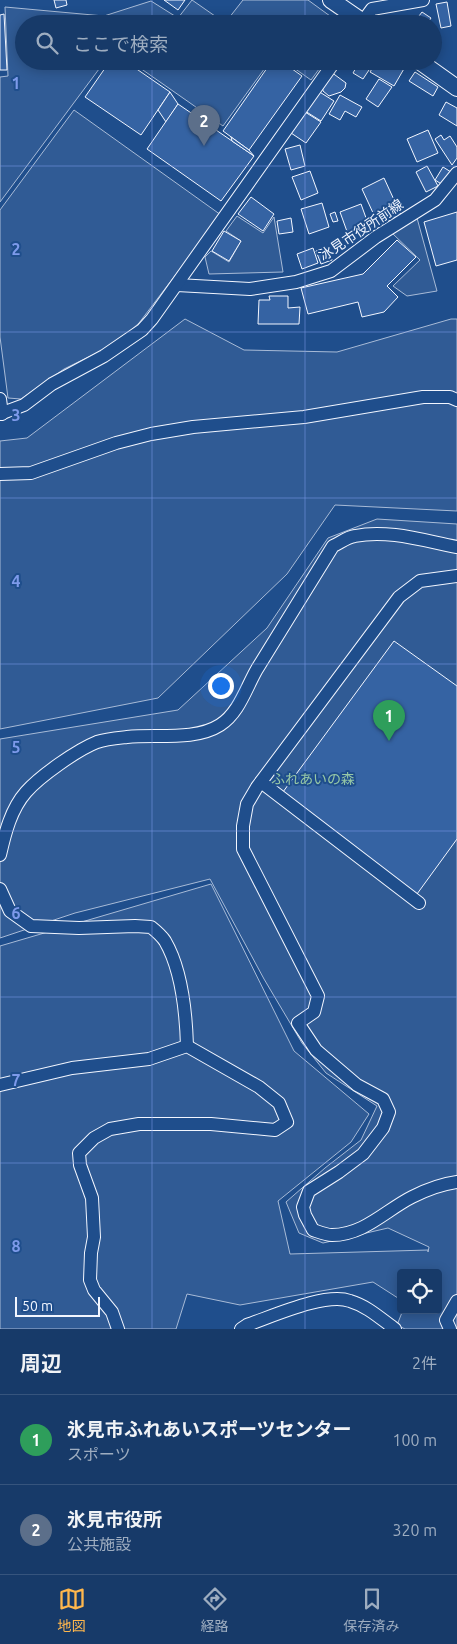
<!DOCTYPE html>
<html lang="ja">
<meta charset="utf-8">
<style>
:root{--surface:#173a69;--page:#244571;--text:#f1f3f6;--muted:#9eadc0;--line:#36547d;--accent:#ffb74d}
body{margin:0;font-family:Ubuntu,"Noto Sans JP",sans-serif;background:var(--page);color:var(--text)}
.controls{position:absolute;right:15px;bottom:15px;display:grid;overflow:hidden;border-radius:5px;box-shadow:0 2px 12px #0003}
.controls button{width:45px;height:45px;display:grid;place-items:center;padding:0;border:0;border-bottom:1px solid var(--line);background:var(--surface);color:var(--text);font:25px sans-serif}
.scale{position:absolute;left:15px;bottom:12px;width:85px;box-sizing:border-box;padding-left:5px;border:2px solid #f2f6ff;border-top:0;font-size:14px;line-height:18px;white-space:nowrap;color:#f2f6ff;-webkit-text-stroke:4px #1f4e8c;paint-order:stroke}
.you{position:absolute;left:220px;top:685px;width:18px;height:18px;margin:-12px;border:4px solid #fff;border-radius:50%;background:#1a73e8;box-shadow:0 0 0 8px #1a73e833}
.badge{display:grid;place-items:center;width:32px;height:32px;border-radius:50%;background:var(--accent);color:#fff;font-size:16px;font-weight:700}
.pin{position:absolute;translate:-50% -41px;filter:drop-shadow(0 1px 2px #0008)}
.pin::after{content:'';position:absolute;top:26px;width:18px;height:15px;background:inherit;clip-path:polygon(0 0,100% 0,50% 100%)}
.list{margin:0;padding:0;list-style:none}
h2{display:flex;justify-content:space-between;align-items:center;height:65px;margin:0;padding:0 20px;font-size:21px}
h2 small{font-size:16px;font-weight:400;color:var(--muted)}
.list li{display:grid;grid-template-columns:32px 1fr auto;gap:15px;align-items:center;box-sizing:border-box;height:90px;padding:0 20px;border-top:1px solid var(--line)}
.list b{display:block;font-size:19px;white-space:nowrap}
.list p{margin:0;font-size:16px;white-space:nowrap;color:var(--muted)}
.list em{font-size:16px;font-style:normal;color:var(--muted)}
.icon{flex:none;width:28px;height:28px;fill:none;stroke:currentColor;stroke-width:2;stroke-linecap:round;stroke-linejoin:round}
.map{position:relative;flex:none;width:457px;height:1329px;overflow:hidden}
.search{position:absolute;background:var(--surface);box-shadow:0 2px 12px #0003;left:15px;right:15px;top:15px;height:55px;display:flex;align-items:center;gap:12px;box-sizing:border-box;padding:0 18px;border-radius:28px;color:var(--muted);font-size:19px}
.sheet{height:245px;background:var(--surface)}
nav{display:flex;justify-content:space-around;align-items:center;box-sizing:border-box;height:70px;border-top:1px solid var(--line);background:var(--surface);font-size:14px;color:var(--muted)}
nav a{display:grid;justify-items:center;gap:2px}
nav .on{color:var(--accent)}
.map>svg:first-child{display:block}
.built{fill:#305b95;stroke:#a8bbd7}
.building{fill:#3563a3;stroke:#f2f6ff}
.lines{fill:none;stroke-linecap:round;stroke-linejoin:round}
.minor-casing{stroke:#f2f6ff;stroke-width:14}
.major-casing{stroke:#f2f6ff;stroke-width:18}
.minor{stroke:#1f4e8c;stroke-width:12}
.major{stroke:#1f4e8c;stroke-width:16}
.grid{fill:none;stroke:#7d9aea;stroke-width:1;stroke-opacity:0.55}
.labels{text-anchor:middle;stroke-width:4;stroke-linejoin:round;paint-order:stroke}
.street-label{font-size:14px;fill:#f2f6ff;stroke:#1f4e8c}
.park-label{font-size:14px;fill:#97c8a6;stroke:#1f4e8c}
.grid-label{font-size:16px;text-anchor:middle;font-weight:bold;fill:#7d9aea;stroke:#1f4e8c;stroke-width:4;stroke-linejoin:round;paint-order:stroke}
</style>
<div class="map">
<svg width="457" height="1329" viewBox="0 0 457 1329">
<rect width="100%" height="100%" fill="#1f4e8c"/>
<g class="built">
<polygon points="192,0 225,23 243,0 308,0 341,24 24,24 24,61 105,61 0,202 0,77 8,76 5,7 104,16 151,1 178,18"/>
<polygon points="130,61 270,61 223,126"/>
<polygon points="284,61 325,61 311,80"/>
<polygon points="74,110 221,215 139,323 117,343 64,369 21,399 8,398 0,337 0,210"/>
<polygon points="237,216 263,233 274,217 283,272 209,274 205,257 211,251 229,262 241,241 226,231"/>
<polygon points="417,218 437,291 407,296 393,286 420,260 392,233"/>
<polygon points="185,319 244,350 337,352 451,319 457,319 457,511 335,505 287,574 158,698 0,729 0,441 27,438"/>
<polygon points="377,519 457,524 457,1327 451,1329 405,1329 397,1325 403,1310 438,1310 438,1273 401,1273 401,1300 373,1282 240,1305 187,1294 176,1329 0,1329 0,946 211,884 294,1051 369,1114 351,1142 278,1201 290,1254 428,1250 428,1252 429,1247 388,1228 323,1243 299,1233 286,1202 325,1168 361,1140 377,1106 326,1073 302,1043 264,979 210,879 75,913 0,938 0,739 178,710 267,628 328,538"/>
</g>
<g class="building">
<polygon points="54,0 66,0 67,5 56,8"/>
<polygon points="164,0 185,0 178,10"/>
<polygon points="447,2 451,26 441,28 436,4"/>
<polygon points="422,12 431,18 427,24 413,24"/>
<polygon points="4,14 7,70 0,70 0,15"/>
<polygon points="110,61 125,61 170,92 141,135 85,97"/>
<polygon points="272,61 281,61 302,76 249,150 223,131"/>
<polygon points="350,61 375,61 363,79 353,73 357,66"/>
<polygon points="377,61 395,61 405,67 394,86 370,72"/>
<polygon points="331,72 346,83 345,88 341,92 329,96 323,91 322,83"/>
<polygon points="415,72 438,87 433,96 409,81"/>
<polygon points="379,79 392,87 378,107 366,99"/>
<polygon points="318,91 334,101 321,121 305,111"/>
<polygon points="170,92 178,104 166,122 158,110"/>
<polygon points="340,95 362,107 356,117 345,111 340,120 329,114"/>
<polygon points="446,102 457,108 457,126 439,115"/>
<polygon points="178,104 254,156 221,201 147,149"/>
<polygon points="305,112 321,122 306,143 291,133"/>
<polygon points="428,130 438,153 417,162 407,139"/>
<polygon points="441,135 444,140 450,136 457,147 457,158 452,165 435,139"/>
<polygon points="231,137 249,150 254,156 232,141"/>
<polygon points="300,145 305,166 291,170 285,149"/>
<polygon points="427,166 438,186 426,192 416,172"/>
<polygon points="443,167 451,172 443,185 435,180"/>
<polygon points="310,171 318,193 301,200 292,177"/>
<polygon points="384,178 401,215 372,228 367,218 374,215 362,189"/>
<polygon points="251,197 274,214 263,231 238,214"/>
<polygon points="322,203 329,227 309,234 301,209"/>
<polygon points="361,204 370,229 349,237 340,212"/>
<polygon points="335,212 338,221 333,222 330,214"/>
<polygon points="457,212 457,260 436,266 424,222"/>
<polygon points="291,218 293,232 279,234 277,221"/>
<polygon points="224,231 241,241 229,261 212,251"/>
<polygon points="397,240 416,257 387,286 398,297 384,312 362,317 358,302 308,314 301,288 363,274"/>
<polygon points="328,247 332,260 321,264 316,251"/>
<polygon points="313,248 318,263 302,269 297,254"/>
<polygon points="269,296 288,296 288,308 300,307 299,324 258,324 259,300 270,300"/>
<polygon points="394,641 457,686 457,839 417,894 280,796"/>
</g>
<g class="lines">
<defs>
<g id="minor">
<polyline points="361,24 372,9 423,0"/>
<polyline points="177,285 250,289 296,282 331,271 376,237 435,200 457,173"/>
<polyline points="0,399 2,414"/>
<polyline points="0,414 24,405 52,384 104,356 142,330 152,319 335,61"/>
<polyline points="0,474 31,473 116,443 151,434 193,427 304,417 423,397 450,397 457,400"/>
<path d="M 457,576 L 420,581 L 399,597 L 257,787 L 247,804 L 243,826 L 243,849 L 318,996 L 314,1012 L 298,1023 L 316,1050 L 357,1085 L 383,1099 L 389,1112 L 383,1128 L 363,1154 L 339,1172 L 309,1191 L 303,1207 L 305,1215 L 313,1230 C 319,1232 326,1235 332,1235 C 364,1235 386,1210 412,1197 C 426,1190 442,1184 457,1182"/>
<polyline points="261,782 419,903"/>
<path d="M 0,855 C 5,833 11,809 26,792 C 40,776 77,750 97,742 C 106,739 118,738 127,737 C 156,734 195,741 220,725 C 239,713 246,688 257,669 C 282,628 308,587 333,546 C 340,543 347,537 355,536 C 388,529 425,541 457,547"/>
<path d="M 0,889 L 10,911 L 31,926 L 79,928 L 135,926 L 151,927 C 156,931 161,935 165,941 C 182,970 186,1012 187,1046"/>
<polyline points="0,1085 72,1068 149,1059 187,1046 259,1087 279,1103 287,1122 275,1130 211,1124 139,1124 110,1129 94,1138 79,1153 80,1165 92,1198 94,1237 91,1253 90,1280 94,1290 112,1312 118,1329"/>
<path d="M 241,1329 L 247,1325 C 271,1317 325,1292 350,1301 C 367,1306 380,1318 395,1329"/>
<polyline points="450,1329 446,1320 457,1301"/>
</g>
<g id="major">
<polyline points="331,0 366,24"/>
<polyline points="419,61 457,88"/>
</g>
</defs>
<use href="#minor" class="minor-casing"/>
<use href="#major" class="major-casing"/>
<use href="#minor" class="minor"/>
<use href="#major" class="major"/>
</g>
<path class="grid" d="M 152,0 L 152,24M 305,0 L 305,24M 152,61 L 152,1329M 305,61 L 305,1329M 0,166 L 457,166M 0,332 L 457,332M 0,498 L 457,498M 0,664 L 457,664M 0,831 L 457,831M 0,997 L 457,997M 0,1163 L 457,1163"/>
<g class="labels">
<g class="street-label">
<text transform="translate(361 230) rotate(-34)" y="5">冰見市役所前線</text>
</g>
<g class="park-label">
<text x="313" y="784">ふれあいの森</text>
</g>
</g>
<g class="grid-label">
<text x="16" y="89">1</text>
<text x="16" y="255">2</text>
<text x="16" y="421">3</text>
<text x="16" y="587">4</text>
<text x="16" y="753">5</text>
<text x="16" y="919">6</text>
<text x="16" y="1086">7</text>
<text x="16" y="1252">8</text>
</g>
</svg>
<div class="controls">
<button><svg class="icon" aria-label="locate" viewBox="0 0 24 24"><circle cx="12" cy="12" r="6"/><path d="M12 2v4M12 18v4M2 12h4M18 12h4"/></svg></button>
</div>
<div class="scale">50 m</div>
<div class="you"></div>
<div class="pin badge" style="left:389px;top:741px;background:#2e9e5b">1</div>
<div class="pin badge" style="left:204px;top:146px;background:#5c6f8a">2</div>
<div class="search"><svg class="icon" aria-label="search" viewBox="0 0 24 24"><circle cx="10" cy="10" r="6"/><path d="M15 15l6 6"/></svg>ここで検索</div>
</div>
<section class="sheet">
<h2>周辺<small>2件</small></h2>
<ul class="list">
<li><span class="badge" style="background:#2e9e5b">1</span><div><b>氷見市ふれあいスポーツセンター</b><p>スポーツ</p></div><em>100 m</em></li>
<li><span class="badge" style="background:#5c6f8a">2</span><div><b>氷見市役所</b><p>公共施設</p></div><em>320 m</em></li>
</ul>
</section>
<nav>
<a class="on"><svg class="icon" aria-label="map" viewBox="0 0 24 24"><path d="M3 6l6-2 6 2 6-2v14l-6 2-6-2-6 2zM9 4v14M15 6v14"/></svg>地図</a>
<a><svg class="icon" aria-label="directions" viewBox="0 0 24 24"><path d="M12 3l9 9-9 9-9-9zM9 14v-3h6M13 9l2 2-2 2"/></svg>経路</a>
<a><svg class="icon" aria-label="saved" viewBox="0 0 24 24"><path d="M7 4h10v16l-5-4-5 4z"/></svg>保存済み</a>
</nav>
